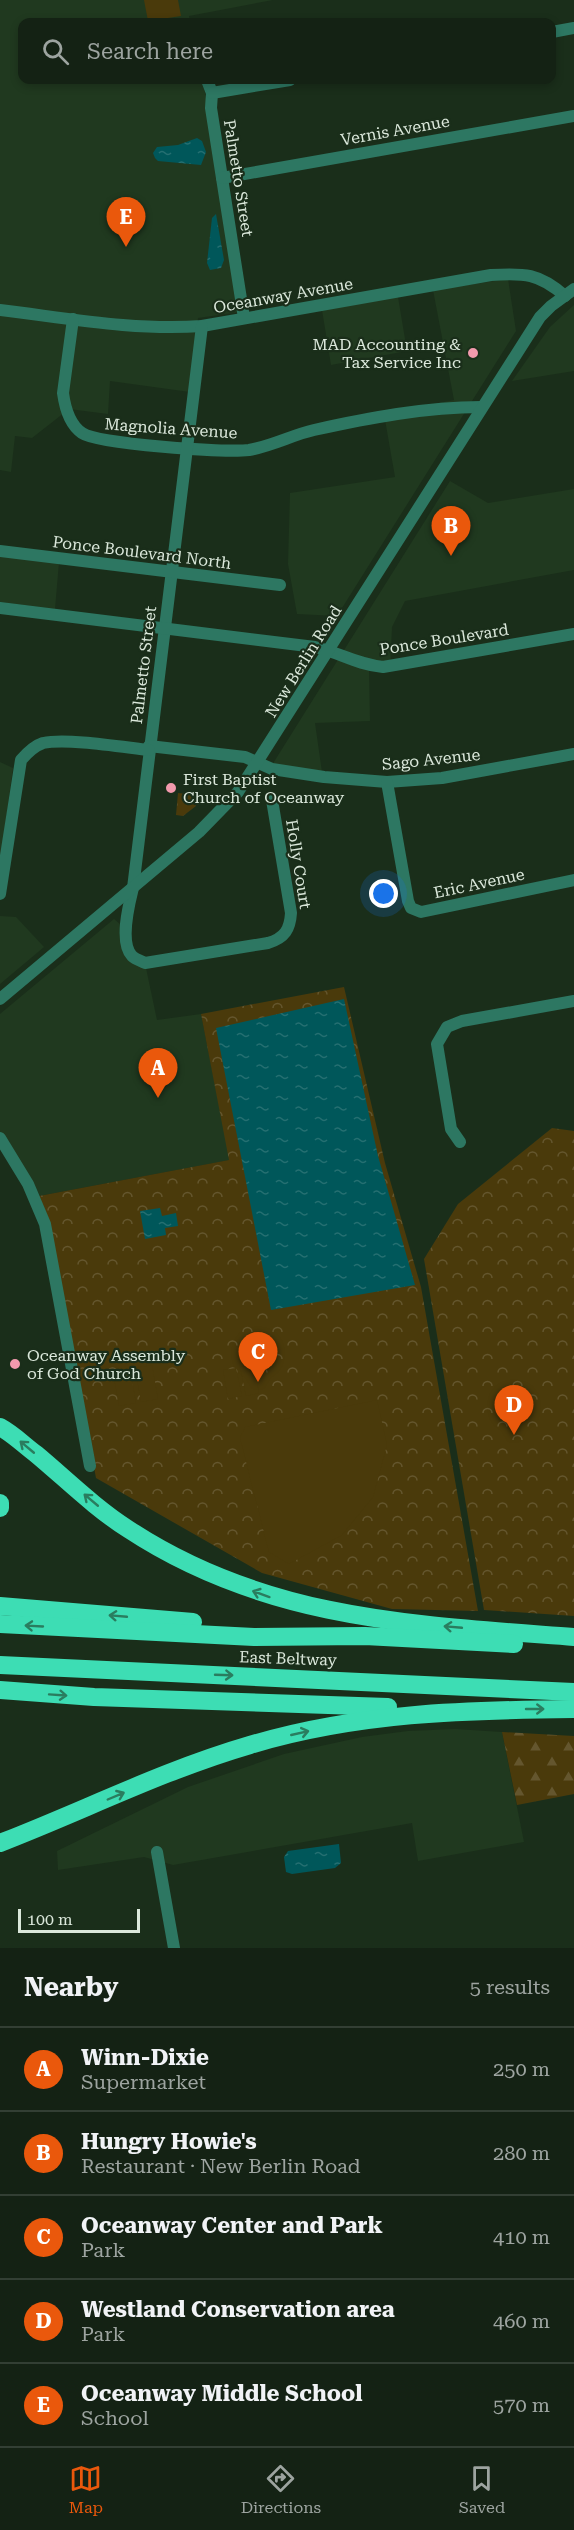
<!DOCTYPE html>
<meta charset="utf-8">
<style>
:root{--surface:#142214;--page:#212f22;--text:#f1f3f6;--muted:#9da4a0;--line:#333f34;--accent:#ea580c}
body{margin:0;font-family:"Roboto Serif",serif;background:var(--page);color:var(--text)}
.scale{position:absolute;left:18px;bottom:15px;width:122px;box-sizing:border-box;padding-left:6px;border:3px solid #dbe8db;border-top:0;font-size:16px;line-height:21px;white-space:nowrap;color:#dbe8db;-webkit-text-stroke:4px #1a2e1a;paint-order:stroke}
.you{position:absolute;left:384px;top:894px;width:21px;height:21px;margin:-15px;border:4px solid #fff;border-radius:50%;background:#1a73e8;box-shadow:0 0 0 9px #1a73e833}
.badge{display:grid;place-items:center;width:39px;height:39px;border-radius:50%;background:var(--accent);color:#fff;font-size:20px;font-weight:700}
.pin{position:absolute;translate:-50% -50px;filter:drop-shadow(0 2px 3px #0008)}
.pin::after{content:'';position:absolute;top:32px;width:21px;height:18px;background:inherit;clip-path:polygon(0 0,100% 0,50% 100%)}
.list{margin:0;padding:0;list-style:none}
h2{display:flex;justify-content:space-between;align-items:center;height:78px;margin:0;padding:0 24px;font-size:26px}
h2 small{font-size:20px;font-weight:400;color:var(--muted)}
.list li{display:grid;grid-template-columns:39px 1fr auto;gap:18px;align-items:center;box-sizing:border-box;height:84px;padding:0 24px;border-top:2px solid var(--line)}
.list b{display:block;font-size:22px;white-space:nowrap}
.list p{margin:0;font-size:20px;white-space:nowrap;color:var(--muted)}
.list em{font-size:20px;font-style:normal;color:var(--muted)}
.icon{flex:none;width:33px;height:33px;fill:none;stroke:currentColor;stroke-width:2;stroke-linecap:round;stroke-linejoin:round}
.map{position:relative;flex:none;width:574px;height:1948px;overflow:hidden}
.search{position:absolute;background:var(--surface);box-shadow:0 3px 9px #0003;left:18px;right:18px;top:18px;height:66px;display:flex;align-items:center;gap:15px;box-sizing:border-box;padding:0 21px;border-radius:12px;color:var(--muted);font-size:22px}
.sheet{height:498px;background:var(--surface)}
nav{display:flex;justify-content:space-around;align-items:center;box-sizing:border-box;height:84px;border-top:2px solid var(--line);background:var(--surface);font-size:16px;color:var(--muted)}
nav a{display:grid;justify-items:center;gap:3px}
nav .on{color:var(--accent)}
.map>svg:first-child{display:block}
.built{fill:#20391f}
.forest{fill:url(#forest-firs)}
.park{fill:url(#park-crowns)}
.pitch{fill:#4a3a0b}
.water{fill:url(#water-ripples)}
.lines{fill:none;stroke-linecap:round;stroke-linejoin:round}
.minor{stroke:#2d7762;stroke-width:12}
.highway{stroke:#3dddb4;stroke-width:18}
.oneway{stroke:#2a7d5f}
.poi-dot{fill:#f29aad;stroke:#1a2e1a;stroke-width:2}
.labels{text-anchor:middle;stroke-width:4.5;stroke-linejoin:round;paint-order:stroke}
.street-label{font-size:16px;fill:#dbe8db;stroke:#1a2e1a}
.poi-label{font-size:16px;fill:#dbe8db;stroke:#1a2e1a;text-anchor:start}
</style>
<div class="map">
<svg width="574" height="1948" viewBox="0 0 574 1948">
<defs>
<pattern id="forest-firs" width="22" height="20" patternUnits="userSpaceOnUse" patternTransform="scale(1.5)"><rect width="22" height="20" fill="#4a3a0b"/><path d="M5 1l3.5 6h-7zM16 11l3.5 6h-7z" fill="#64562e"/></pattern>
<pattern id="park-crowns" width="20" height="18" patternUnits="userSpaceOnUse" patternTransform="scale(1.5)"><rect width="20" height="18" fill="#4a3a0b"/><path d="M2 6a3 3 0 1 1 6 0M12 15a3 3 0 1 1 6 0" fill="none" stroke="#64562e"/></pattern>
<pattern id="water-ripples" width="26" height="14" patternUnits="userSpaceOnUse" patternTransform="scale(1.5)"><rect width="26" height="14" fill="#00575a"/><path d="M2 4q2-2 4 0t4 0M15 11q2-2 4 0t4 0" fill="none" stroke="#256f71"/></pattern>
</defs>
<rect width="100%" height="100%" fill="#1a2e1a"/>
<g class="built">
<polygon points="0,0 273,0 189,16 190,22 22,22 22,80 203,80 240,312 198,318 190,392 110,381 108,414 69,409 32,438 15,436 11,472 0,470"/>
<polygon points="508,279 516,331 337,616 297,614 288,564 290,493 395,477 384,414 454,400 433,290"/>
<polygon points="398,297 407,351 331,365 322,310"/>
<polygon points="574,305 574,371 512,381 550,327"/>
<polygon points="450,481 488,503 574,489 574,570 405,601 392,627 390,671 369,669 370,721 315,723 322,772 272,765"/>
<polygon points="0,555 59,562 55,609 0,602"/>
<polygon points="0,762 13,768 0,865"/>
<polygon points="0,916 16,917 44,947 0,984"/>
<polygon points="114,919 121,925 123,947 146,968 157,1020 201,1014 230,1160 39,1196 8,1140 0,1143 0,1014"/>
<polygon points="455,1729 502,1732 524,1842 418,1861 412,1823 173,1865 144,1857 58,1870 57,1851 188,1787 284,1754 362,1737 408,1731"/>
</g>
<polygon class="forest" points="502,1732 574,1736 574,1794 517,1805"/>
<g class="park">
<polygon points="178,793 197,795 196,806 183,816 176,815"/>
<polygon points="344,987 385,1163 421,1287 478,1611 392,1609 262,1573 96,1478 48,1217 39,1196 229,1160 201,1014"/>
<polygon points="552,1128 574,1131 574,1616 484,1610 424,1259 458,1204"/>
</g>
<g class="pitch">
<polygon points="144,0 178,0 181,16 148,21"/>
<polygon points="254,1364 259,1393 246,1396 240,1367"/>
<polygon points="152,1365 158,1399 141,1402 135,1368"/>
<polygon points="236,1368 242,1396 228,1399 223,1370"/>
<polygon points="130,1369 136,1403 119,1406 113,1372"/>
<polygon points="377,1400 387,1445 373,1497 342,1535 289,1564 269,1552 240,1438 245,1427"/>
</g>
<g class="water">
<polygon points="197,138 202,141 206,152 201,165 158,161 155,158 153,153 157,147 178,145"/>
<polygon points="216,214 224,260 221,268 210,270 207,263 212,218"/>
<polygon points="344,999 378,1156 415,1285 271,1310 216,1028"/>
<polygon points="160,1208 162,1216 176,1213 178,1226 165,1228 166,1235 145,1239 140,1211"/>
<polygon points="339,1844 341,1863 335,1868 292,1874 286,1872 284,1857 288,1851"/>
</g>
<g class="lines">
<g class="minor">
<polyline points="552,32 574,28"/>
<polyline points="207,80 212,93 211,108 244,318"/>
<polyline points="212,93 290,80"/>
<polyline points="222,178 574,116"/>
<path d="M 0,310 C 67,318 135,331 202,326 L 491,275 C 524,273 539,273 565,296"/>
<path d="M 73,319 L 63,393 C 65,408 69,424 82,433 C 98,444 226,453 249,450 C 272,446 292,435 314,430 C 368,418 426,407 481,407"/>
<path d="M 202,326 L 133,888 C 129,904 119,942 132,956 C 135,959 141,961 145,963 L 268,943 C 285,938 290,929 291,913 L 272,800"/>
<polyline points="0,551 280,585"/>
<path d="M 0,608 L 315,647 C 341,653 355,664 383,667 L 574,634"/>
<polyline points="149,746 245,757 272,769 324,777 387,782 442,778 574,754"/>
<polyline points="387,782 408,901 411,908 421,912 574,880"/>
<path d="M 0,894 L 21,760 C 27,753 34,746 43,743 C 67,738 122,747 149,750"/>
<polyline points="0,999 199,832 238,792 540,317 551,306 574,289"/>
<polyline points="0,1138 28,1184 45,1224 90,1466"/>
<polyline points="460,1142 451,1129 437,1044 447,1027 462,1021 574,1001"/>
<polyline points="157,1852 174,1948"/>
</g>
<g class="highway">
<path d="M 0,1427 C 13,1434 24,1445 36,1454 C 66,1479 95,1508 128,1529 C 266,1620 415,1625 574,1637"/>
<polyline points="0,1503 0,1508"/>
<polyline points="0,1606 193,1622"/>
<polyline points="0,1624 254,1637 365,1636 514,1644"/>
<polyline points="0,1665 574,1692"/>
<polyline points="0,1690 94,1697 388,1707"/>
<path d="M 0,1843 C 83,1811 164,1770 250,1745 C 356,1713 464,1710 574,1709"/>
</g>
</g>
<defs><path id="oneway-shaft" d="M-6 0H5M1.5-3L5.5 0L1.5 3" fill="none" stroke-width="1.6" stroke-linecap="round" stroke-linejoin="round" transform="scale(1.5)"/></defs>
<g class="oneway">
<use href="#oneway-shaft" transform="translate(27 1447) rotate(-140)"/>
<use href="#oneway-shaft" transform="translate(91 1500) rotate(-140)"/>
<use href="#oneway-shaft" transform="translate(261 1594) rotate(-160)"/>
<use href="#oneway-shaft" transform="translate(118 1616) rotate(-175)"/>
<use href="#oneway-shaft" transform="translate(34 1626) rotate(-177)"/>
<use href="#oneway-shaft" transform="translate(453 1627) rotate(-175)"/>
<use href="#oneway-shaft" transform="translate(224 1675) rotate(2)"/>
<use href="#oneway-shaft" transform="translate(58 1695) rotate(4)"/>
<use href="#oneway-shaft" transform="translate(535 1709)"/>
<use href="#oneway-shaft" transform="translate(300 1733) rotate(-13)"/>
<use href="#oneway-shaft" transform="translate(116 1796) rotate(-23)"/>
</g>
<g class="poi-dot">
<circle cx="473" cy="353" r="6"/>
<circle cx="171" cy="788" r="6"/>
<circle cx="15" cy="1364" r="6"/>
</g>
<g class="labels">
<g class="street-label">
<text transform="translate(395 130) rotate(-10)" y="6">Vernis Avenue</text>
<text transform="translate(239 178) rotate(81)" y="6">Palmetto Street</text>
<text transform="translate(283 295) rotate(-10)" y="6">Oceanway Avenue</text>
<text transform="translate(171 428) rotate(4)" y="6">Magnolia Avenue</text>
<text transform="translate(142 552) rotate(7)" y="6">Ponce Boulevard North</text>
<text transform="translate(444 639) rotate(-9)" y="6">Ponce Boulevard</text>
<text transform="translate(303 661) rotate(-58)" y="6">New Berlin Road</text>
<text transform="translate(143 665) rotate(-83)" y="6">Palmetto Street</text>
<text transform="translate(431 759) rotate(-6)" y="6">Sago Avenue</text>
<text transform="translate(299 864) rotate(81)" y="6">Holly Court</text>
<text transform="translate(479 883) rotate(-12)" y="6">Eric Avenue</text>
<text transform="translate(288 1658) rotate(2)" y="6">East Beltway</text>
</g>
<g class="poi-label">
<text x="461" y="350" text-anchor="end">MAD Accounting &amp;<tspan x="461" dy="18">Tax Service Inc</tspan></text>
<text x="183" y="785">First Baptist<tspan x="183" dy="18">Church of Oceanway</tspan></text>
<text x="27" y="1361">Oceanway Assembly<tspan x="27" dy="18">of God Church</tspan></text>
</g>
</g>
</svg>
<div class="scale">100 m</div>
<div class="you"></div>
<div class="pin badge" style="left:158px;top:1098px">A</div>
<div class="pin badge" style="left:451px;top:556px">B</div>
<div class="pin badge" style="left:258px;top:1382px">C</div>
<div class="pin badge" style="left:514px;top:1435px">D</div>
<div class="pin badge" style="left:126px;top:247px">E</div>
<div class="search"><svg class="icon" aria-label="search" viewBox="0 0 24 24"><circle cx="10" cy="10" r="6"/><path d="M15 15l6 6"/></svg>Search here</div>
</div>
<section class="sheet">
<h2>Nearby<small>5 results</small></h2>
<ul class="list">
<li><span class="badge">A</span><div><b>Winn-Dixie</b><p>Supermarket</p></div><em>250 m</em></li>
<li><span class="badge">B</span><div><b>Hungry Howie's</b><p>Restaurant · New Berlin Road</p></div><em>280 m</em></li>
<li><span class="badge">C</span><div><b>Oceanway Center and Park</b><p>Park</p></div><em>410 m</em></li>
<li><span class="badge">D</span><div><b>Westland Conservation area</b><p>Park</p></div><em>460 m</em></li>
<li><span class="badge">E</span><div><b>Oceanway Middle School</b><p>School</p></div><em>570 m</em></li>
</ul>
</section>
<nav>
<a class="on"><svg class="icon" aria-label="map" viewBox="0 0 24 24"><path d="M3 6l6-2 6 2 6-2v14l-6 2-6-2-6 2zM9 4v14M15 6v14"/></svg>Map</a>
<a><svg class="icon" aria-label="directions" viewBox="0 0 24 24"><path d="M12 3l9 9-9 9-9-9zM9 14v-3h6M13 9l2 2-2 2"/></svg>Directions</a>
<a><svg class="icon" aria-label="saved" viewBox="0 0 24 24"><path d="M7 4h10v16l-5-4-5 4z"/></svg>Saved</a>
</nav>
